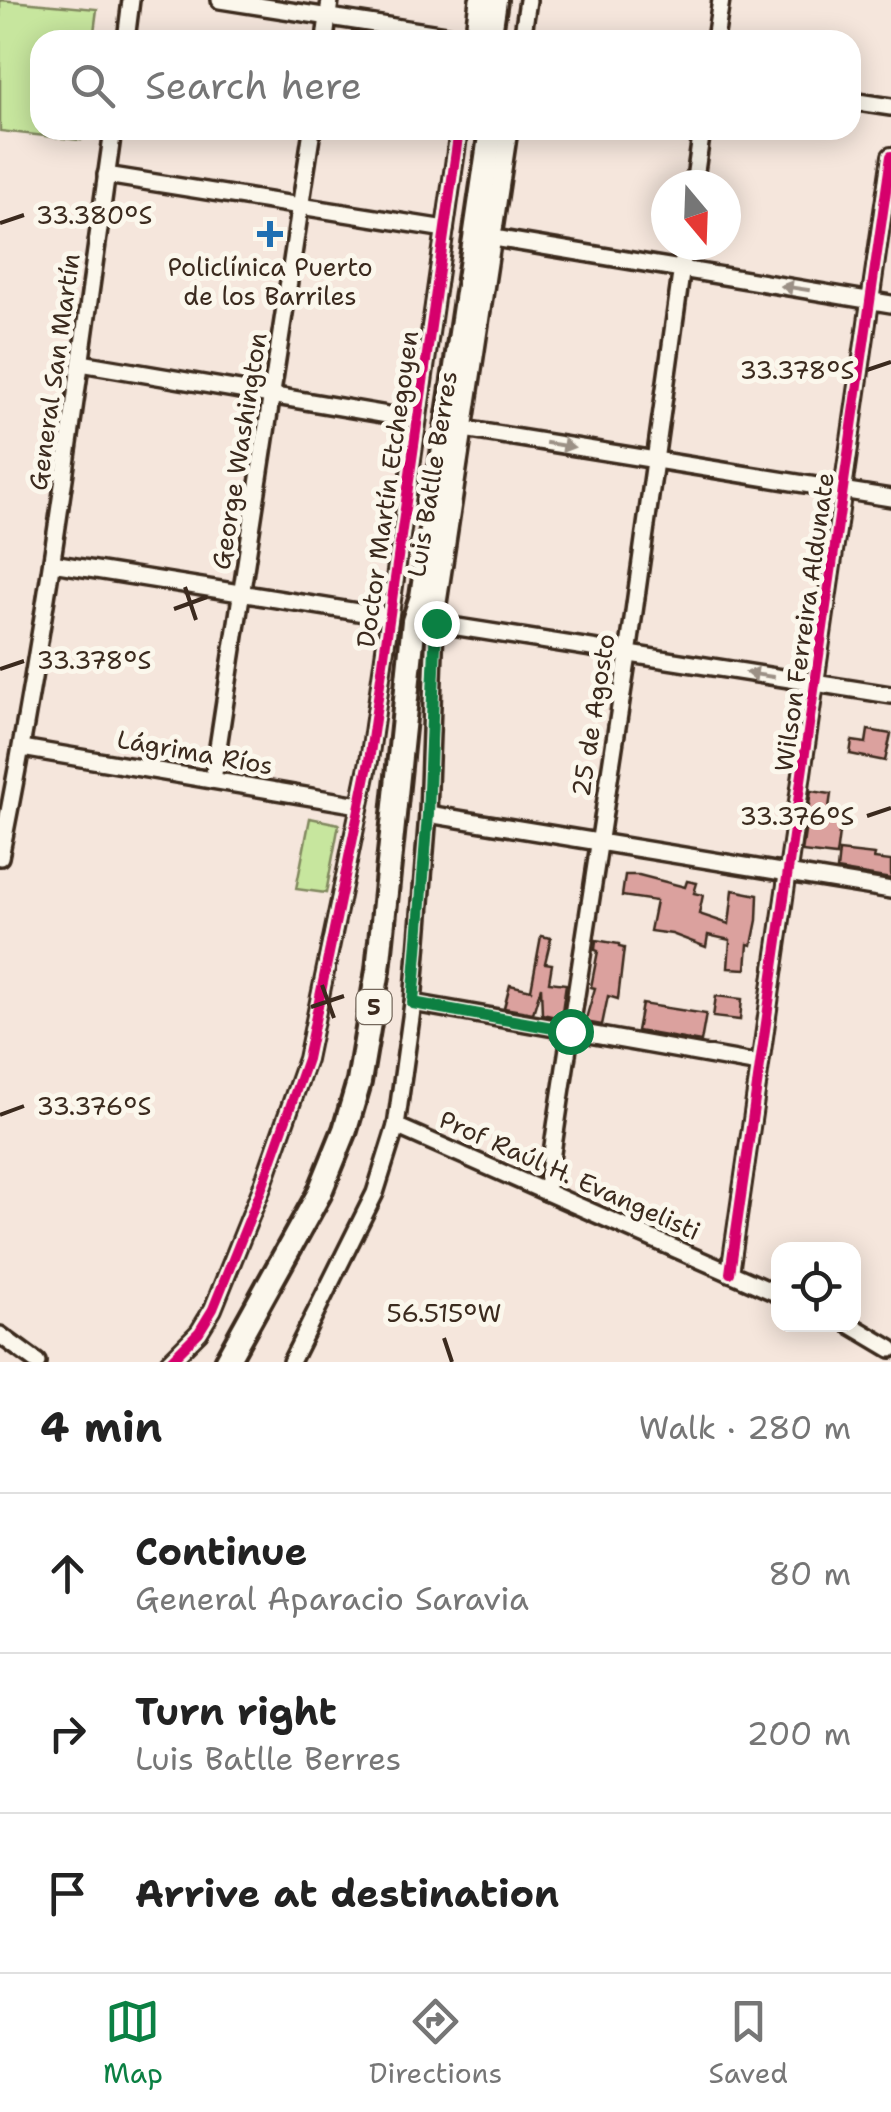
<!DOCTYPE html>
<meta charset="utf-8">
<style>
:root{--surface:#fff;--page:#f6f6f6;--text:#222;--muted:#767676;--line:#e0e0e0;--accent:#0b8043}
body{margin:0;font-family:"Shantell Sans",sans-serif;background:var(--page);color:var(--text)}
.controls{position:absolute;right:30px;bottom:30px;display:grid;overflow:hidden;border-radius:20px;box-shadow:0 5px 25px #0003}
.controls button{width:90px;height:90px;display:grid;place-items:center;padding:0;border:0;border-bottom:2px solid var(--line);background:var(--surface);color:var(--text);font:50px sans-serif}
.compass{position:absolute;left:651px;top:170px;width:90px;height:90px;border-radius:50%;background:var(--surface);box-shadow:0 5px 25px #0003;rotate:161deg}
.stop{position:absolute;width:30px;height:30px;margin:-22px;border:8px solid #0b8043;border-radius:50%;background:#fff}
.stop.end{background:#0b8043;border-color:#fff;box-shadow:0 2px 10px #0008}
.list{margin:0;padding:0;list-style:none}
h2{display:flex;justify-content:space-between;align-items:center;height:130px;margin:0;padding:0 40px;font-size:42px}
h2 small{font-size:32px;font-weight:400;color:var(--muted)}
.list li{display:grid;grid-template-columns:65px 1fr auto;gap:30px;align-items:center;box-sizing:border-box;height:160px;padding:0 40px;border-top:2px solid var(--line)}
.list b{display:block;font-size:38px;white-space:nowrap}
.list p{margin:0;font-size:32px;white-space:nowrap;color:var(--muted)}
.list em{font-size:32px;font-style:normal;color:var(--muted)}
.icon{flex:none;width:55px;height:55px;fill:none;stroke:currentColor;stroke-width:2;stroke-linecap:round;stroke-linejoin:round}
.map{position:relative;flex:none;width:891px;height:1362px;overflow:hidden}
.search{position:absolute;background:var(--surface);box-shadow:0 5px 25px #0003;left:30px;right:30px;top:30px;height:110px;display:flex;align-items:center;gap:25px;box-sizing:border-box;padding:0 35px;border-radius:30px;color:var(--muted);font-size:38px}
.sheet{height:610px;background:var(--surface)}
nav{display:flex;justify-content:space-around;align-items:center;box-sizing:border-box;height:140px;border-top:2px solid var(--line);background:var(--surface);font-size:28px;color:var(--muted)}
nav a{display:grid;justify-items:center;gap:5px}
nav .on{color:var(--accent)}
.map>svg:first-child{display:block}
.green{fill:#c7e69e;stroke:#81885e;stroke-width:2.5}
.building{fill:#dba19e;stroke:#3b2a1e;stroke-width:2.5}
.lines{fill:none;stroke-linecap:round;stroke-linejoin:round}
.minor-casing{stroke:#3b2a1e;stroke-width:22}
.highway-casing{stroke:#3b2a1e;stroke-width:30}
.minor{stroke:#fbf7ec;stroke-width:15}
.highway{stroke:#fbf7ec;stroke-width:22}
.cycleway-casing{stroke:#fbf7ec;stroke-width:16}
.cycleway{stroke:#d6006c;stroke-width:10}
.oneway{fill:#9b9085}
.route{stroke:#0b8043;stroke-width:12}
.ticks{fill:none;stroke:#3b2a1e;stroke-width:4}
.poi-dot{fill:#1f6fb2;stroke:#fbf7ec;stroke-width:4}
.labels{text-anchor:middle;stroke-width:10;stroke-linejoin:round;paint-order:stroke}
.shield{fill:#fbf7ec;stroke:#75685c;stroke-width:2.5}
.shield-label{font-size:22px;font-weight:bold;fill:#3b2a1e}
.poi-label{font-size:25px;fill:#3b2a1e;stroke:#fbf7ec}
.street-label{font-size:25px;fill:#3b2a1e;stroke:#fbf7ec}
.ticks-label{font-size:25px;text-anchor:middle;fill:#3b2a1e;stroke:#fbf7ec;stroke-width:10;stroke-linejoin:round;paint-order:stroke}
</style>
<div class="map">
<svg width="891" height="1362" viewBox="0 0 891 1362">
<rect width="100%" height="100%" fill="#f5e6dc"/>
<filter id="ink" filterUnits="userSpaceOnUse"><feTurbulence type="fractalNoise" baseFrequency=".01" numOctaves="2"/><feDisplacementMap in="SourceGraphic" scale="20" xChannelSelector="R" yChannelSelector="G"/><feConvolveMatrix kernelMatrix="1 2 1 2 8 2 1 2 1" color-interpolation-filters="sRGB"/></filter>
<g filter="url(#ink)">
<g class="green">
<polygon points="0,0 97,9 93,40 40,40 40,130 82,130 81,140 0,131"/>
<polygon points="310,818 339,824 326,893 296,889"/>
</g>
<g class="building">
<polygon points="868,730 891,734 885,761 850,754 852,741 866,743"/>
<polygon points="811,791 831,794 829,808 842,810 836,856 802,852"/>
<polygon points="839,851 875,855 874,859 891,861 891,879 837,870"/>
<polygon points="625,875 639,875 685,887 687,881 697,883 694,893 703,895 699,914 729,924 733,890 758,895 757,920 752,945 748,944 746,969 728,968 730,940 708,935 706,947 672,934 650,931 656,901 622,896"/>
<polygon points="541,936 551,938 545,963 552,964 549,982 566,984 561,1018 542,1014 541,987 533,1013 504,1008 510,985 531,990"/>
<polygon points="596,940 619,944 619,947 624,948 618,999 608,996 602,1025 585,1022 595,988 591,987 598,951 595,950"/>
<polygon points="716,996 742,999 740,1020 713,1017"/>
<polygon points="642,1004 706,1014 701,1042 637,1031"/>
</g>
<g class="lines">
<defs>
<g id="minor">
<polyline points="220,0 478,40"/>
<polyline points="126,40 131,0"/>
<polyline points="325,40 330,0"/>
<polyline points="473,40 478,0"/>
<polyline points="522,40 528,0"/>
<polyline points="715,40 721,0"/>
<polyline points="851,101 891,107"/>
<polyline points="106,175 445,229"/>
<polyline points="694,185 702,130"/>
<polyline points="494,238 891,304"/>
<polyline points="81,363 417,420"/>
<polyline points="464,429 891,498"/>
<polyline points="52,563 389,617"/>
<polyline points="426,622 891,695"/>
<polyline points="22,748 359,805"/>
<polyline points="213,780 312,130"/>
<polyline points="428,814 891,890"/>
<path d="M 0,857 C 49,616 78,373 113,130"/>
<polyline points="413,1003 759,1064"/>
<polyline points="396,1126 778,1294"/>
<polyline points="546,1192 628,655 685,245"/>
<polyline points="730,1273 891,156"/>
<polyline points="849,1324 891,1349"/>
<polyline points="0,1335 37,1362"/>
<polyline points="169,1362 199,1332 213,1309 261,1190 307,1059 369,761 459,130"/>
<polyline points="291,1362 375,1193 396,1126 413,1003 428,814 435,623 509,130"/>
</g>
<g id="highway">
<polyline points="489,40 495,0"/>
<polyline points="226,1362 319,1194 345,1130 359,1082 378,970 414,621 422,597 491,130"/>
</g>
</defs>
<use href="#minor" class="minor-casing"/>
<use href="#highway" class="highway-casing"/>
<use href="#minor" class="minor"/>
<use href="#highway" class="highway"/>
<defs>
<g id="cycleway">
<polyline points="730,1273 891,156"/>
<polyline points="169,1362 199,1332 213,1309 261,1190 307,1059 369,761 459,130"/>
</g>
</defs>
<use href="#cycleway" class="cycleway-casing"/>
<use href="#cycleway" class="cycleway"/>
</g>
<defs><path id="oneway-solid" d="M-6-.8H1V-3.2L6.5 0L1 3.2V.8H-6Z" transform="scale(2.5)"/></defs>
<g class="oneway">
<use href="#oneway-solid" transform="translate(795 288) rotate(-171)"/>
<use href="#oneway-solid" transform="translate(560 445) rotate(9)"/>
<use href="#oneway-solid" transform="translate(760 675) rotate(-171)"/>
</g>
</g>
<g class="lines" filter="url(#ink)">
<polyline class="route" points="436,623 428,814 413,1003 570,1031"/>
</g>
<path class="ticks" d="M 0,223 L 24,215M 867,370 L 891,362M 185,587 L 196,620M 174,609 L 207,597M 0,669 L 24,661M 867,816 L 891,808M 322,985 L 334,1018M 311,1007 L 344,996M 0,1115 L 24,1106M 444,1338 L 452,1362"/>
<path class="poi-dot" d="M265 219h10v10h10v10h-10v10h-10v-10h-10v-10h10z"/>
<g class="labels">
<rect class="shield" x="356.5" y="990" width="35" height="34" rx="8"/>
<g class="shield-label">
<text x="374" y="1015">5</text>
</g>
<g class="poi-label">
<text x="270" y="276">Policlínica Puerto<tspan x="270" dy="29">de los Barriles</tspan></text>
</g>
<g class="street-label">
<text transform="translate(54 372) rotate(-82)" y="9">General San Martín</text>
<text transform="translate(239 451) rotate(-81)" y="9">George Washington</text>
<text transform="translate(432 474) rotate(-81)" y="9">Luis Batlle Berres</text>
<text transform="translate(387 489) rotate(-82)" y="9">Doctor Martín Etchegoyen</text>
<text transform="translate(804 622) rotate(-82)" y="9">Wilson Ferreira Aldunate</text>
<text transform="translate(593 715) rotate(-81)" y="9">25 de Agosto</text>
<text transform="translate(195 752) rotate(10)" y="9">Lágrima Ríos</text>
<text transform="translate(570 1175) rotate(24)" y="9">Prof Raúl H. Evangelisti</text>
</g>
</g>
<g class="ticks-label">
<text x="94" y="224">33.380°S</text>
<text x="797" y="379">33.378°S</text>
<text x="94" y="669">33.378°S</text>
<text x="797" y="825">33.376°S</text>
<text x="94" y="1115">33.376°S</text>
<text x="444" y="1322">56.515°W</text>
</g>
</svg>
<div class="controls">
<button><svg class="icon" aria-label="locate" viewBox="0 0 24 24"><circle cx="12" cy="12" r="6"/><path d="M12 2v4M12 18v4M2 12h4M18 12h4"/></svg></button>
</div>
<svg class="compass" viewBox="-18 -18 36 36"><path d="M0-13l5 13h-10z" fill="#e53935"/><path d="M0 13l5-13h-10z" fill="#767676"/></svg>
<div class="stop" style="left:570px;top:1031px"></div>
<div class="stop end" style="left:436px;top:623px"></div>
<div class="search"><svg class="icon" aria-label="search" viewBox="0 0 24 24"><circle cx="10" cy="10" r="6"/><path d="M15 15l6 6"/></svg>Search here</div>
</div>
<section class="sheet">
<h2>4 min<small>Walk · 280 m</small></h2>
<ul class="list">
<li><svg class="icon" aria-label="ahead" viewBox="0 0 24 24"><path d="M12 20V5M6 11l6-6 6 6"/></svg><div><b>Continue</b><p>General Aparacio Saravia</p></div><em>80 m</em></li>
<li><svg class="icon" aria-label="right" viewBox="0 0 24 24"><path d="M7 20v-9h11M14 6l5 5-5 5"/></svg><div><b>Turn right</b><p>Luis Batlle Berres</p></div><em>200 m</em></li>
<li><svg class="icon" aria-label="arrive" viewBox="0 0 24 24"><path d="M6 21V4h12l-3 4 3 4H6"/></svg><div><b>Arrive at destination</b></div></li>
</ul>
</section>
<nav>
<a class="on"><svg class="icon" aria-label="map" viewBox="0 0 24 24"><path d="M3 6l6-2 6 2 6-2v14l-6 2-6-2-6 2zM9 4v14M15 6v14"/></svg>Map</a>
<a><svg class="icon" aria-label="directions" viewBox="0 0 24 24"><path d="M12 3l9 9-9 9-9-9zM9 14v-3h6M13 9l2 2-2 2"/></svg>Directions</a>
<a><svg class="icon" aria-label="saved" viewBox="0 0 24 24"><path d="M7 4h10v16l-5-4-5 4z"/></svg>Saved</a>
</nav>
